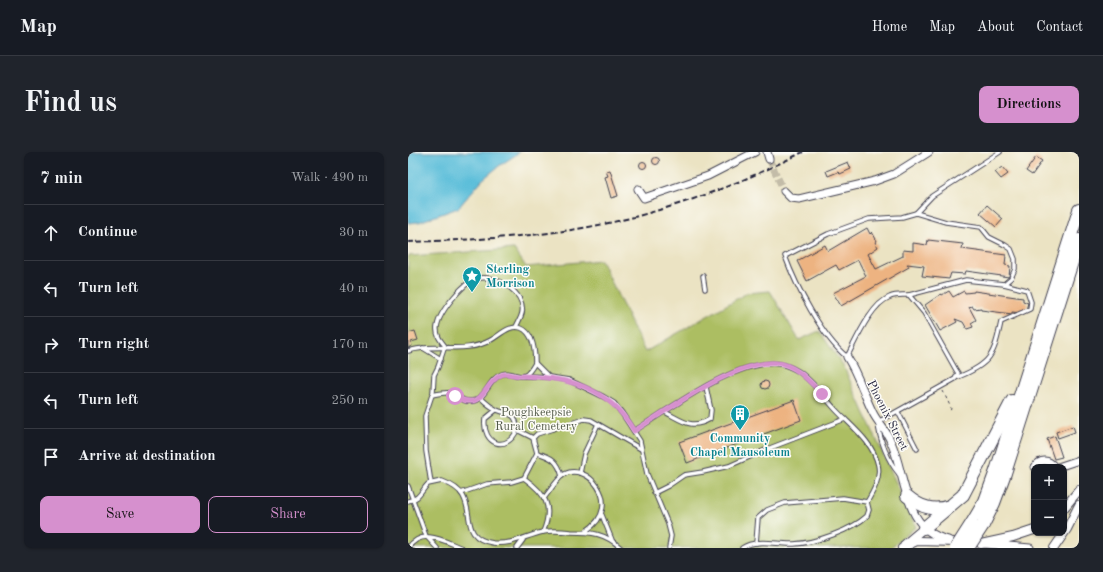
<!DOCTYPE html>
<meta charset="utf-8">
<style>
:root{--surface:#171b24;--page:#20242c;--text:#f1f3f6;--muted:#9ea1a6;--line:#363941;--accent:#d690ce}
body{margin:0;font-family:"Old Standard TT",serif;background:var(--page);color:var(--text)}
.controls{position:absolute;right:12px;bottom:12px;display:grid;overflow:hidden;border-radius:8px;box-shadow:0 1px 3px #0004}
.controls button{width:36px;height:36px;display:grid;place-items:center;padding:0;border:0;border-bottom:1px solid var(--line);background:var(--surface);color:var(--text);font:20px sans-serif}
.stop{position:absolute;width:12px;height:12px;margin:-9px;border:3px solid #d690ce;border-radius:50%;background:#fff}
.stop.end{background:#d690ce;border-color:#fff;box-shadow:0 1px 4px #0008}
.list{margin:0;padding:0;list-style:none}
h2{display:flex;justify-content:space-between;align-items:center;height:52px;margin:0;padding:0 16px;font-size:17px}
h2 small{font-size:13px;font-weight:400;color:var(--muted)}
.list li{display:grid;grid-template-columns:26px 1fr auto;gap:12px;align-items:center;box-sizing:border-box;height:56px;padding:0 16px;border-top:1px solid var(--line)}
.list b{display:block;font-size:15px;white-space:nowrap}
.list em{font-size:13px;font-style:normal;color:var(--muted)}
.actions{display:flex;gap:8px;padding:12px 16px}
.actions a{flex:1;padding:9px 0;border:1px solid var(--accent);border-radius:8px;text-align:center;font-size:14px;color:var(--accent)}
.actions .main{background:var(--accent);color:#111}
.icon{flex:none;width:22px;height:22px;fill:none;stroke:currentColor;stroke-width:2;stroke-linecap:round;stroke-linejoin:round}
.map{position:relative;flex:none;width:671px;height:396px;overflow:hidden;border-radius:8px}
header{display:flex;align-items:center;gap:24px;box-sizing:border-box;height:56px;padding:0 20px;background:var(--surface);border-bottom:1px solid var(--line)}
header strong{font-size:19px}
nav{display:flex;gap:22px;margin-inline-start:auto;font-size:14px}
.intro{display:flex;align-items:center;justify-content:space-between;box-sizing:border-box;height:96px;padding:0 24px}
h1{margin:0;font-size:28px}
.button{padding:10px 18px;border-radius:8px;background:var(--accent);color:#111;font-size:14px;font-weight:700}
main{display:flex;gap:24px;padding:0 24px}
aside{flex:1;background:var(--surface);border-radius:8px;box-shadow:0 1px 3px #0004}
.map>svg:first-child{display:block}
.green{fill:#acbe62;stroke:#67704e}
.water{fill:#5abdd9;stroke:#3e708a}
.building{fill:#edb381}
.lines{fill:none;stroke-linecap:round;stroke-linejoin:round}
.minor-tunnel{stroke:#c3bca8;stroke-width:7;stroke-dasharray:7 3.5;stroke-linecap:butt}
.service-casing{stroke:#403f4f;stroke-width:5.5}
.minor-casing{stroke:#403f4f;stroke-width:9}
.tertiary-casing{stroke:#403f4f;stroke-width:10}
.motorway-casing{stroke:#403f4f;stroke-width:14}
.path{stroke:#403f4f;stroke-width:1;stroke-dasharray:3 3;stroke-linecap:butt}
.service{stroke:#fff;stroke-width:3.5}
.minor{stroke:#fff;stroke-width:7}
.tertiary{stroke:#fff;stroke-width:8}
.motorway{stroke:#fff;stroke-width:12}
.rail{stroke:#22223b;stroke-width:2;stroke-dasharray:6 3;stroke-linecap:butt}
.motorway-bridge-casing{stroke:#403f4f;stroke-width:14;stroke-linecap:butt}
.motorway-bridge{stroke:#fff;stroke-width:12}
.route{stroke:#d690ce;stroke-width:5}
.labels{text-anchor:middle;stroke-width:3;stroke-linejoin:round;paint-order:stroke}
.culture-label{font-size:12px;font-weight:bold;fill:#0d838f;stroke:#fdfcf7;text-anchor:start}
.park-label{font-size:12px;fill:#525949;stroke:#fdfcf7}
.street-label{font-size:12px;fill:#22223b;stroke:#fdfcf7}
</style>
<header>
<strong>Map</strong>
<nav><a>Home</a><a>Map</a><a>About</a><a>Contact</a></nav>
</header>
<div class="intro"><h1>Find us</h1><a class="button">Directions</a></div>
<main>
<aside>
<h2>7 min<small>Walk · 490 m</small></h2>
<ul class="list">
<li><svg class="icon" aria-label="ahead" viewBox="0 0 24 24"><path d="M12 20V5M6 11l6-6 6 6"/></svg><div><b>Continue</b></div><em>30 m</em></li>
<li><svg class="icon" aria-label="left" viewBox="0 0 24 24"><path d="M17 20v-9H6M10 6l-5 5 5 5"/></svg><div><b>Turn left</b></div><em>40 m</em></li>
<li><svg class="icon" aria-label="right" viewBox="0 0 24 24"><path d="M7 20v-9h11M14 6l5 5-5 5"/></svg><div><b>Turn right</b></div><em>170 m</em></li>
<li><svg class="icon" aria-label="left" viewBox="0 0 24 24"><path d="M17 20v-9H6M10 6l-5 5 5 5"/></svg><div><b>Turn left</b></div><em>250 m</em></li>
<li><svg class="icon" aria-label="arrive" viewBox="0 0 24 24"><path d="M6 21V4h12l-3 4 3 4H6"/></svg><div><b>Arrive at destination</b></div></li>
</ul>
<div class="actions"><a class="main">Save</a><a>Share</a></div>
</aside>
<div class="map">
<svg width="671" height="396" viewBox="0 0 671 396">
<rect width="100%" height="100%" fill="#fdfcf7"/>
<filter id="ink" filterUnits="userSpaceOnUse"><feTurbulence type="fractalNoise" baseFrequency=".025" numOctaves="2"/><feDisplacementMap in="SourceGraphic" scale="8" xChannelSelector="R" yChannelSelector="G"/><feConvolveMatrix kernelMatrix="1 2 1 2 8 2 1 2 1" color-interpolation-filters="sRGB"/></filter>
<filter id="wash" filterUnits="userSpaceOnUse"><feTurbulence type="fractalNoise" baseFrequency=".012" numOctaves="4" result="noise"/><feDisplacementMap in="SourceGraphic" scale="16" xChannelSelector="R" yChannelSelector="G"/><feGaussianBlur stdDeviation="0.9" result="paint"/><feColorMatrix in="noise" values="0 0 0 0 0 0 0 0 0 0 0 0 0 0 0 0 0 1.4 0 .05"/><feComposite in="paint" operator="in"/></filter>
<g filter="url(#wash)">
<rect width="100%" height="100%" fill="#ebe3c3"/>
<polygon class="green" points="106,97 118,115 193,108 237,200 339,141 362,139 391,188 411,179 435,213 508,375 482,396 0,396 0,104"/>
<polygon class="water" points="0,0 112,0 91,14 74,28 50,56 11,70 0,71"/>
<g id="blocks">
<g class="building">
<polygon points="628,5 634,9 624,23 618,19"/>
<circle cx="248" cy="9" r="3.5"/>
<circle cx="235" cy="13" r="3.5"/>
<polygon points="440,10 443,17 432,22 430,20 420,24 418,19"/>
<polygon points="594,15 600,22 593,27 587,20"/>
<polygon points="202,18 210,44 203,46 197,25 200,24 198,19"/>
<polygon points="579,53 595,67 588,75 572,61"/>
<polygon points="459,76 462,82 464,80 469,89 467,90 470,95 460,102 468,117 495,104 495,98 505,99 505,91 519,93 520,88 555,92 554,97 598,103 597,113 602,114 601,125 558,119 557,122 543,121 541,127 514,124 516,114 499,112 501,115 433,154 425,141 458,124 450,108 431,118 428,113 399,129 389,109 417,93 420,99"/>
<polygon points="541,139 545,145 556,139 557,141 566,140 566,139 615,146 615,149 620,151 618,158 614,158 613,161 604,160 604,162 573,158 573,156 566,157 564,154 561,155 568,168 563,171 565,175 559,177 555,170 547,167 549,170 532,179 517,153 533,142 534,143"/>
<polygon points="7,179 10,188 3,190 4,194 0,196 0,181"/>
<circle cx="357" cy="233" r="4"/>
<polygon points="386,248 393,268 279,311 271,290"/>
<polygon points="665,274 667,280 650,286 648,280"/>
<polygon points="647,284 654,305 646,307 639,287"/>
</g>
</g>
</g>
<g filter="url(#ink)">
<use href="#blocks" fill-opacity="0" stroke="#403f4f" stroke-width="1"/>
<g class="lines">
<polyline class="minor-tunnel" points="361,7 376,39"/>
<defs>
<g id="service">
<polyline points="295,124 297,137"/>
<polyline points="501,143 558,128 596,132 603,126 607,117 607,107 603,97 597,93 581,85 573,75 538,70 508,61"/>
<polyline points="15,196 33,207"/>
<path d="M 0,199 C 30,190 56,203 83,188 C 92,183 102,172 113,176 C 126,181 127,200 127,211 L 141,225 L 161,228 L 196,245 L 206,251 L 214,261 L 232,289 L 239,322 L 260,372 L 263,384 L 261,396"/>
<polyline points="118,224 141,225"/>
<path d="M 550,225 C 583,212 586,203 593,170 L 622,157 L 623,150 L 619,138 L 596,132"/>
<path d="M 24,243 C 29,242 37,240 42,241 C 51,244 55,251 65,249 C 79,246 80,227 94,222 C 110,217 113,236 127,211"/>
<path d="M 88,258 L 77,267 C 74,293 99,301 109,278"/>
<path d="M 257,260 C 275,269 283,278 302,267 L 303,258 L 298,235"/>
<polyline points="490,260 509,297"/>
<path d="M 226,279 C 262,257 316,216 358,212 C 370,210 380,213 390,219 C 405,229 416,245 428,258 C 444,275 465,290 470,313 C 473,326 465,340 459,350 L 461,358 L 459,364 C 444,378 407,391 386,392 C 369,393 349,386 334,396"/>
<polyline points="125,286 129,282 176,267 183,268 233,297"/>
<path d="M 129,301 C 144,305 150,309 154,324"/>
<polyline points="172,321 176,302 190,272"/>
<path d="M 491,322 C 480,309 471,287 470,270 L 547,227 L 550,221 L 548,218 L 516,161 L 501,143 C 494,143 488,142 482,145 C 463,152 448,188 439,205 C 414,185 388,134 377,104 L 420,82 L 461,67 L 494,65 L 508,61 L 524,44 L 592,0"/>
<path d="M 116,326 C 137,341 146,354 135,380"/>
<path d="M 23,331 L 18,299 L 17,264 L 25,240 L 26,223 L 30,215 L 37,194 C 32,188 28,183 29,175 C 31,160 57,127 72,126 C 89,123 118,141 114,161 C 113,166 110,170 108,175"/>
<polyline points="0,334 18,384 29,396"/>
<path d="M 53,341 L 79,332 L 103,330 L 116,326 L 129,301 L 125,286 L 109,278 C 109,260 101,263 89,258 C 83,255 77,250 73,246"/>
<polyline points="246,341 260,334 276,323 295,320 321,314 362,296 437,267"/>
<path d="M 136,346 C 142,339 147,330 154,324 C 176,306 219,352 178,379"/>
<path d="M 0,349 C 12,347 13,339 20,332 L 34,329 C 42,332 51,336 55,344 C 66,363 53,386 85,391 C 105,393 117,384 135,380 C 144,378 154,379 163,380 C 183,380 197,381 213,396"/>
<polyline points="194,363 204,388"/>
<polyline points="348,391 350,366 359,358 377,351 435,346 459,350"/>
<path d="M 0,396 C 14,375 36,389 54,396"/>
<polyline points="109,396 115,388"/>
</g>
<g id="minor">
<polyline points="359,0 361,7"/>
<polyline points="230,37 236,46 300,24 347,0"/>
<polyline points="376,39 383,46 391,47 467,29 486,22 521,0"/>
<path d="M 439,205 C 450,222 456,243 465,261 C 470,271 479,279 483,290 C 498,323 495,378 540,388"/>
<path d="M 627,315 C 632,307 641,307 646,315"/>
<polyline points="650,315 671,308"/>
<polyline points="578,392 622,396"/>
</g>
<g id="tertiary">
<polyline points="656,356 671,338"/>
<polyline points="497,392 516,376"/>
<polyline points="573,392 605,385 626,378"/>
<polyline points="494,396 509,389 549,390"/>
<polyline points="646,396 659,377 671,353"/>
</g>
<g id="motorway">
<path d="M 499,344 C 512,355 525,360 541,354"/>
<polyline points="564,371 577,349 588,319 671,58"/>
<polyline points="575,373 586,351 597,321 671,88"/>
<polyline points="516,376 555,343 604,249"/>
<polyline points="595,394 599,396"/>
</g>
</defs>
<use href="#service" class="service-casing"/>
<use href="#minor" class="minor-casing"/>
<use href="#tertiary" class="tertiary-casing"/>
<use href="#motorway" class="motorway-casing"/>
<polyline class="path" points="535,239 543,256 542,260"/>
<use href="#service" class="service"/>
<use href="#minor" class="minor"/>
<use href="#tertiary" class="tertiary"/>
<use href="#motorway" class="motorway"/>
<path class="rail" d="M 0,90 C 56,88 113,86 169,77 C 248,64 324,36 395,0"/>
<defs>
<g id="motorway-bridge">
<polyline points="548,396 564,371"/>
<polyline points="560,396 575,373"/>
</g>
</defs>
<use href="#motorway-bridge" class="motorway-bridge-casing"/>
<use href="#motorway-bridge" class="motorway-bridge"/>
</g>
</g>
<g class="lines" filter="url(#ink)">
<path class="route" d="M 47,244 C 76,261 74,232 93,223 C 100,220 105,224 111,224 C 159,225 200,234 226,279 C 260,258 329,207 369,211 C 387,212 402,230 414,242"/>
</g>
<defs>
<symbol id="sight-pin" viewBox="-11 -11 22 30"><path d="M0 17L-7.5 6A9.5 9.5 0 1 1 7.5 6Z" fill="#0f9aa8" stroke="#fdfcf7"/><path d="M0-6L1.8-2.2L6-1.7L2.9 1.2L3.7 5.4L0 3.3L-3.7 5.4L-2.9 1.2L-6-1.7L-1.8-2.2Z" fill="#fff"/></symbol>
<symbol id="building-pin" viewBox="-11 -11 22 30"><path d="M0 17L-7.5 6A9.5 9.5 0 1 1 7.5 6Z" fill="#0f9aa8" stroke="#fdfcf7"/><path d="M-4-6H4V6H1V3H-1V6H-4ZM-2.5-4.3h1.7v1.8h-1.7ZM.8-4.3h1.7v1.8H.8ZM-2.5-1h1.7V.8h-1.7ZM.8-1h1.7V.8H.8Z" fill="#fff"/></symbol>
</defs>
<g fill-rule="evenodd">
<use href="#sight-pin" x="53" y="113" width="22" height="30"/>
<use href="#building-pin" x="321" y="251" width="22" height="30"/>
</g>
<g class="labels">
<g class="culture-label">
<text x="78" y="121">Sterling<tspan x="78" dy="14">Morrison</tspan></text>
<text x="332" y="290" text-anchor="middle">Community<tspan x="332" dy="14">Chapel Mausoleum</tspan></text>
</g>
<g class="park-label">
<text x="128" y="264">Poughkeepsie<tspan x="128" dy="14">Rural Cemetery</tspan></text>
</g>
<g class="street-label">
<text transform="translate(480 263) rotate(63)" y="4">Phoenix Street</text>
</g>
</g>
</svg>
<div class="controls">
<button>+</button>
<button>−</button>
</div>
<div class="stop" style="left:47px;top:244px"></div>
<div class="stop end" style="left:414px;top:242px"></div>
</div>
</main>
